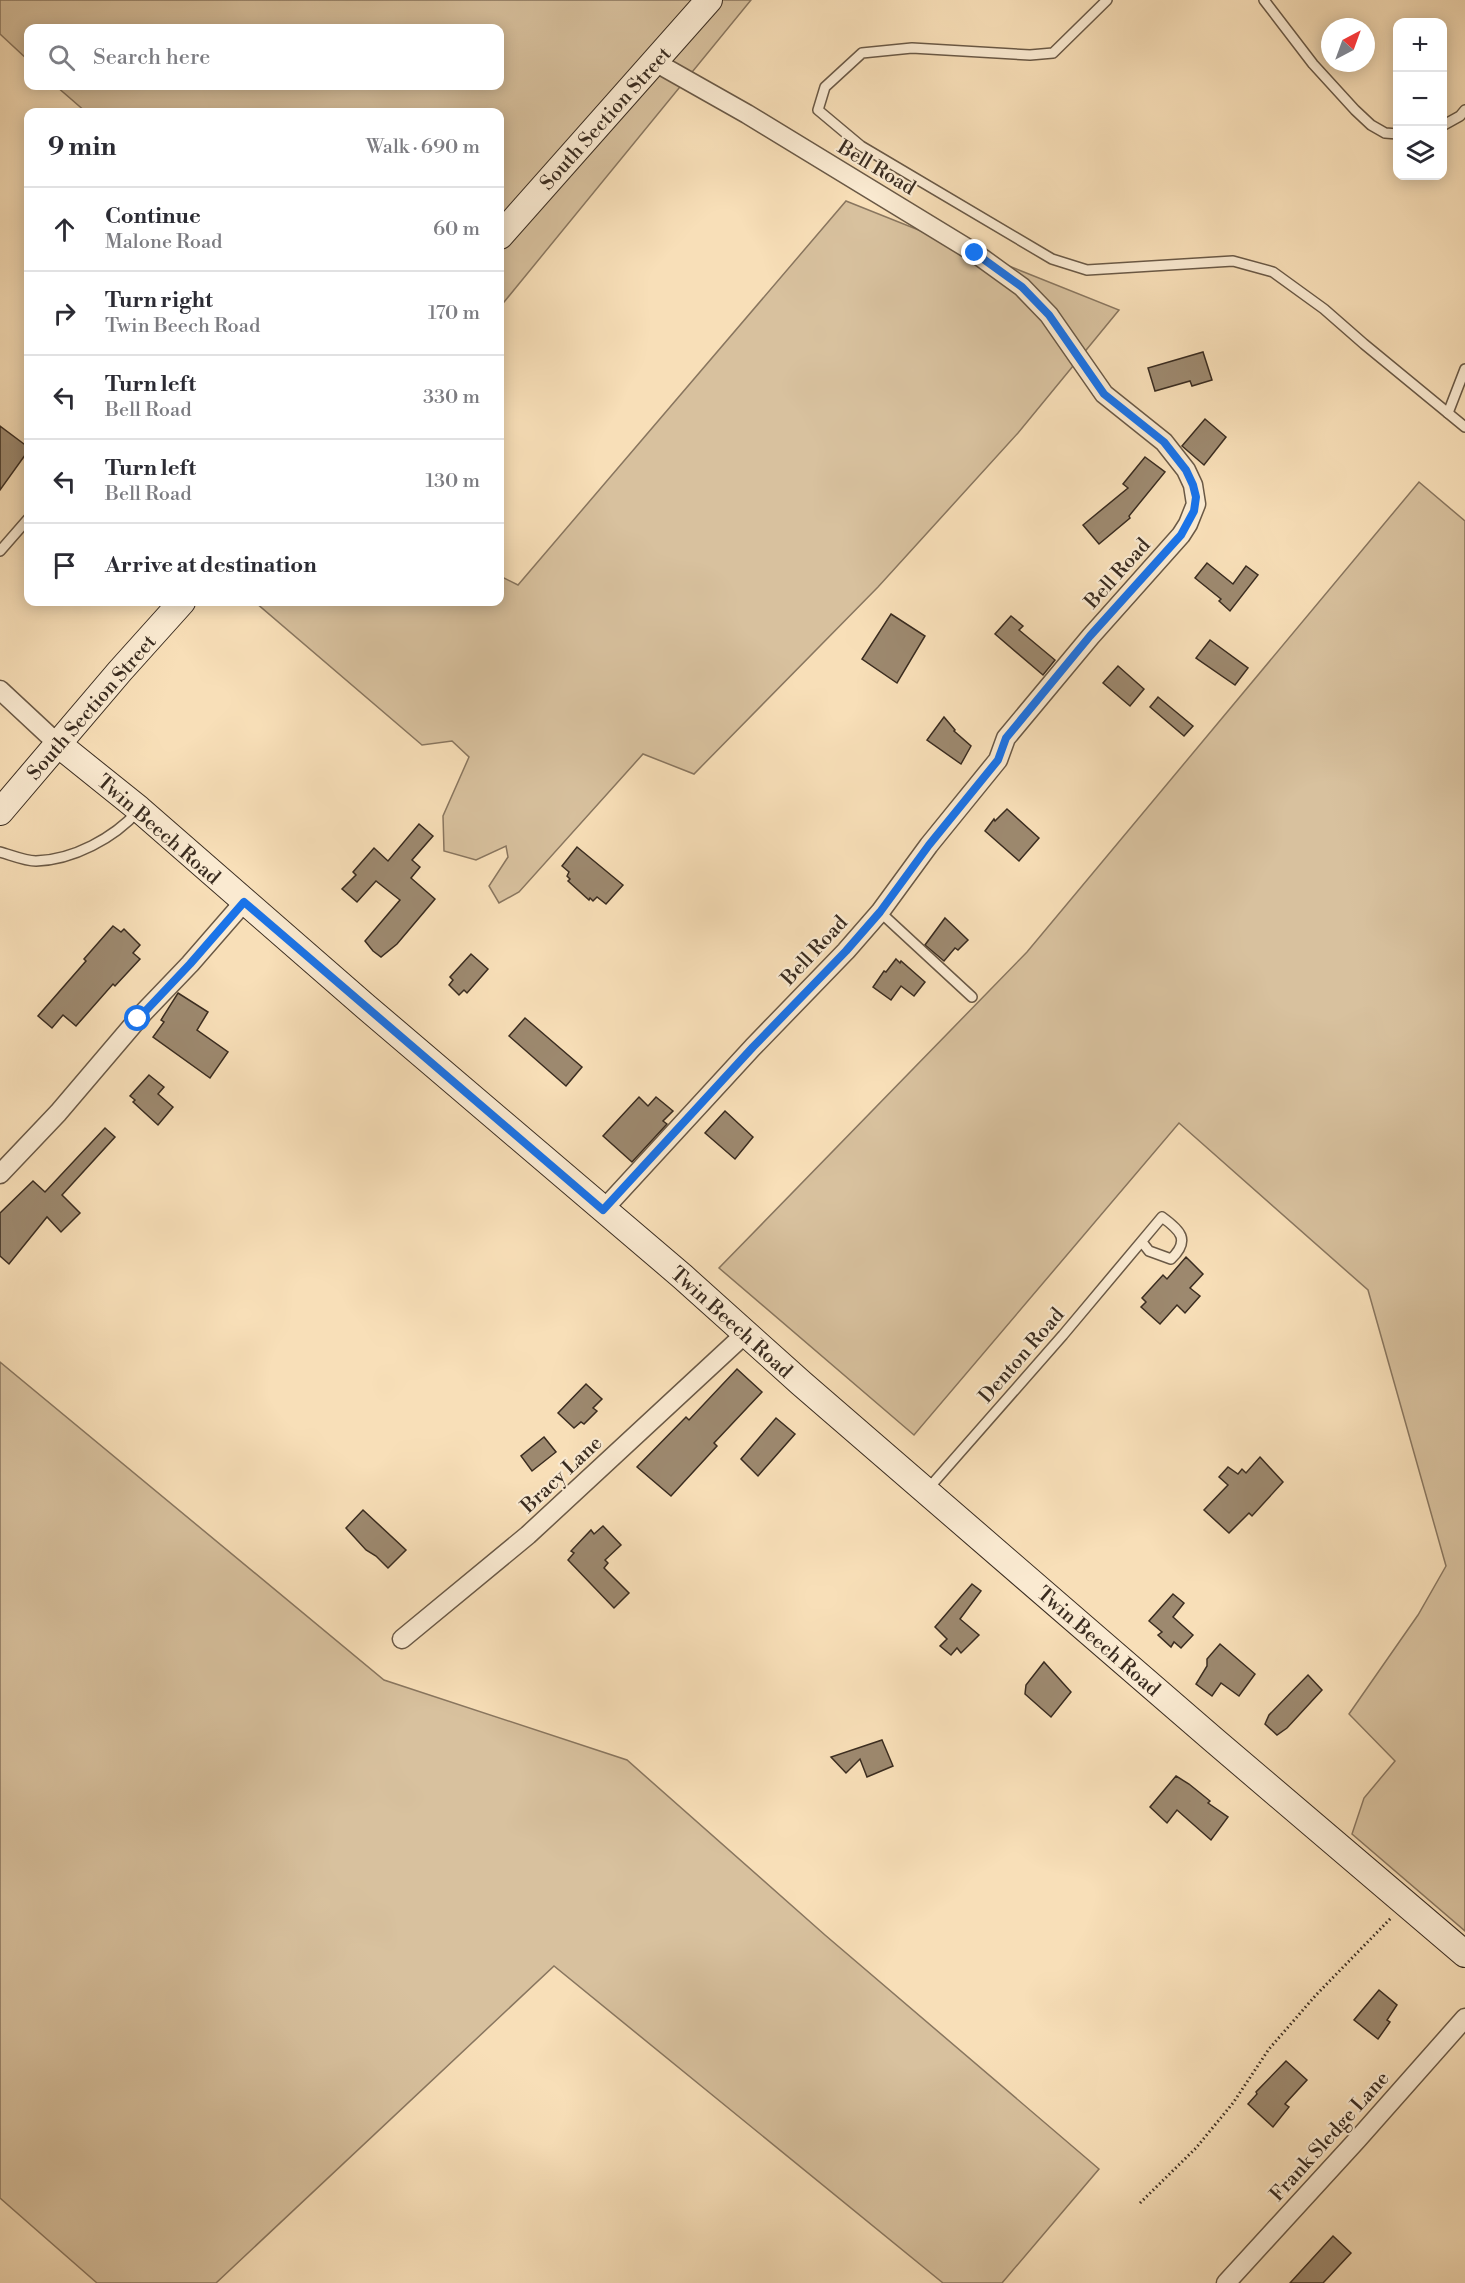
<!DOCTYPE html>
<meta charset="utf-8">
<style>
:root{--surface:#fff;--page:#f7f7f7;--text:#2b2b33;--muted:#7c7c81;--line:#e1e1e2}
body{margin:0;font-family:"Libre Bodoni",serif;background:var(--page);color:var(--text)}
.controls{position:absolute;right:18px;top:18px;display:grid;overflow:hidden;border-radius:12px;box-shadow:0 3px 15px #0003}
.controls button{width:54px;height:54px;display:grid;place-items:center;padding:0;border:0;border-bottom:2px solid var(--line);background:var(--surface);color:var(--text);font:30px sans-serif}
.compass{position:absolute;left:1321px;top:18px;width:54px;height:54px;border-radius:50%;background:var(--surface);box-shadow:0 3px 15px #0003;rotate:41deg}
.stop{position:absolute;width:18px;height:18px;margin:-14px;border:4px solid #1a73e8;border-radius:50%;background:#fff}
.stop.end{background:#1a73e8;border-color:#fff;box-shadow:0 2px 6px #0008}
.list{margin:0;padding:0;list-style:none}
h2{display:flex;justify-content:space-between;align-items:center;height:78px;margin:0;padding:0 24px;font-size:26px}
h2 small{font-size:20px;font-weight:400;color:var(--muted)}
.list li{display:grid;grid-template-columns:39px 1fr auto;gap:18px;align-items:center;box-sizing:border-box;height:84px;padding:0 24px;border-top:2px solid var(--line)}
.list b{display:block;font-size:22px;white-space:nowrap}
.list p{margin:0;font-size:20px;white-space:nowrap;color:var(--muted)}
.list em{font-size:20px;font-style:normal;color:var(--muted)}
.icon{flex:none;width:33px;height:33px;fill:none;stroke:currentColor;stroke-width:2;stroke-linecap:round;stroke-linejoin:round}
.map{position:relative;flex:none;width:1465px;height:2283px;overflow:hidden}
.search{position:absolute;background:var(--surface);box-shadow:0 3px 15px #0003;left:24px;top:24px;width:480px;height:66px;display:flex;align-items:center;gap:15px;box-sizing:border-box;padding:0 21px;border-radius:12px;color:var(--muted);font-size:22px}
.panel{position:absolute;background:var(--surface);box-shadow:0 3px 15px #0003;left:24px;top:108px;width:480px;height:498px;border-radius:12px}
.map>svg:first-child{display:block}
.green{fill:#d8c19e;stroke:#89765f;stroke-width:1.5}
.building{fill:#9d896f;stroke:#3a2c20;stroke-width:1.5}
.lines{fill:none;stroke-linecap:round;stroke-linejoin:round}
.lane-casing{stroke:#6a5946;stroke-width:12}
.street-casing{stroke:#6a5946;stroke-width:21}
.secondary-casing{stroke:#3a2c20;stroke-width:28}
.path{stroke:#3a2c20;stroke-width:3;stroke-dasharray:1.5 3;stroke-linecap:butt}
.lane{stroke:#faead1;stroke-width:9}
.street{stroke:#faead1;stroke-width:18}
.secondary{stroke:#faead1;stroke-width:26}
.route{stroke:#1a73e8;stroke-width:8}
.labels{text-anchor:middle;stroke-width:4.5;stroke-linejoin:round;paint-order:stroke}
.street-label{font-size:20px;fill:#3a2c20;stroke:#faead1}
</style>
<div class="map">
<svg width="1465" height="2283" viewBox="0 0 1465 2283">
<rect width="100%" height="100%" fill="#f8dfb8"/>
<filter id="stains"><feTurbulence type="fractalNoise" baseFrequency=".00333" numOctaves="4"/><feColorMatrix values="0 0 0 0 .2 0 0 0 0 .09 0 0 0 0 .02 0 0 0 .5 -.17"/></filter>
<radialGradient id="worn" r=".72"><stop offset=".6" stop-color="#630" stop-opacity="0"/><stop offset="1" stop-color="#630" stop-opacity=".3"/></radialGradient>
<g class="green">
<polygon points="0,0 751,0 500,307 500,112 86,112 56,86 500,86 500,28 28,28 28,60 0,34"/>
<polygon points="846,201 1119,310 1018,433 878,587 694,774 643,754 519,892 499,903 489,886 508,857 506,846 476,860 444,851 443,816 469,757 452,741 422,745 255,602 500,602 500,576 518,585"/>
<polygon points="1419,482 1465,521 1465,1931 1352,1834 1364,1798 1395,1761 1349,1714 1418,1615 1446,1566 1368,1290 1179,1123 914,1435 719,1268 1027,952"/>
<polygon points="0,1362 384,1680 627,1760 825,1935 1099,2169 1002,2283 943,2283 554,1966 216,2283 97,2283 0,2198"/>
</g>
<g class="building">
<polygon points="1203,352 1212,380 1192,386 1190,381 1155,391 1148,368"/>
<polygon points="1205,419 1226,437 1204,465 1182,446"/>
<polygon points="0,426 28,447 28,451 0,490"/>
<polygon points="1145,457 1165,472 1129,516 1130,518 1099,544 1083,525 1128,488 1123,484"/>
<polygon points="1207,563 1233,584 1246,566 1258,575 1230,611 1219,601 1221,599 1195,578"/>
<polygon points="891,614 925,636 897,683 862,659"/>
<polygon points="1011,616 1023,626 1019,630 1055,660 1043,675 995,634"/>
<polygon points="1210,640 1248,668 1235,685 1196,658"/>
<polygon points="1118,666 1144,689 1130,706 1103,683"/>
<polygon points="1158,697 1193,726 1184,736 1150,707"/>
<polygon points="944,717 955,730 954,731 971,746 961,764 927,740"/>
<polygon points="1007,809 1039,838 1019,861 985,831 994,819 995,821"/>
<polygon points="419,824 433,836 412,860 420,867 411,878 435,899 397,944 381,957 373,951 365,941 400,900 376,881 357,902 342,889 356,875 353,872 374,848 388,861"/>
<polygon points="577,847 623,885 606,904 597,897 593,901 590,898 589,900 568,881 570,879 567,876 569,872 562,866"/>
<polygon points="945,918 968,940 958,950 955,948 944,961 925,945"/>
<polygon points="113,926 121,932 124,929 140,945 133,953 140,959 115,986 113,984 76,1026 63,1015 52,1028 38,1016 86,961 84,959"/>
<polygon points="471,954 488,969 467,993 464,990 459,995 449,985 453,980 450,977"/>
<polygon points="896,959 900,963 901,961 925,982 914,996 901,986 891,1000 873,987 884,971 886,972"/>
<polygon points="178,993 208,1012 197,1030 228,1052 210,1078 153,1037 164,1022 161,1020"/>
<polygon points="525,1018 582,1067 566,1086 509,1036"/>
<polygon points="149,1075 164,1087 158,1094 173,1107 158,1125 133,1102 135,1100 130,1096"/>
<polygon points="639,1097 648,1106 656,1097 673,1111 663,1121 667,1124 632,1162 603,1136"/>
<polygon points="725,1111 753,1137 735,1159 705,1133"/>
<polygon points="105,1128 115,1137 62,1195 80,1213 61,1232 47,1217 9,1264 0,1256 0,1213 33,1181 45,1192"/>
<polygon points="1186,1257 1203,1274 1190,1288 1200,1296 1185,1313 1177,1305 1160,1324 1141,1307 1146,1302 1142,1298 1163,1275 1167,1279"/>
<polygon points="737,1369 762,1392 714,1443 717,1446 671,1496 637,1467 686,1417 689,1420"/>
<polygon points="586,1384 602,1399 593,1408 597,1411 584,1424 581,1422 574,1428 558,1413"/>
<polygon points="776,1418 795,1434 758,1476 741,1459"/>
<polygon points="544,1437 556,1452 532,1471 521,1456"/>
<polygon points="1260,1457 1283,1482 1252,1516 1249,1513 1229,1533 1204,1510 1228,1485 1219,1477 1228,1467 1238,1474 1242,1469 1246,1473"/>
<polygon points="363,1510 406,1550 388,1568 376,1556 366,1550 346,1528"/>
<polygon points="603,1526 621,1545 605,1560 608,1563 604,1568 629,1593 614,1608 568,1560 574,1553 571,1551 591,1530 594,1534"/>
<polygon points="972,1584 981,1591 960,1619 979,1635 961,1653 957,1648 951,1655 940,1646 947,1639 935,1627"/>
<polygon points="1173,1594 1184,1603 1173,1617 1193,1635 1181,1648 1174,1642 1171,1647 1158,1635 1162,1632 1149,1621"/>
<polygon points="1220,1644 1255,1674 1239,1696 1221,1683 1212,1696 1196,1684 1207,1666 1207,1659"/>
<polygon points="1044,1662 1071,1692 1051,1717 1025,1694 1026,1685"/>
<polygon points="1308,1675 1322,1690 1287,1728 1277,1735 1265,1724 1269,1715"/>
<polygon points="882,1740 893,1766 867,1777 860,1759 846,1773 831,1757"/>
<polygon points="1176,1776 1189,1784 1210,1801 1208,1803 1228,1817 1211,1840 1177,1810 1167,1823 1150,1807"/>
<polygon points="1379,1990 1397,2005 1387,2020 1390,2022 1378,2039 1354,2020"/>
<polygon points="1286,2061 1307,2080 1285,2104 1289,2107 1273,2127 1248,2104 1257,2094 1256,2092"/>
<polygon points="1333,2236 1351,2253 1323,2283 1290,2283"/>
</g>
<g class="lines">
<defs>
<g id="lane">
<polyline points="1107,0 1053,53 1030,55 912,48 862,53 825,87 818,110 861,146 1052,259 1087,270 1233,261 1273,272 1324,309 1364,344 1465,427"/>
<polyline points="1264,0 1313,64 1355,110 1371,125 1385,133 1398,134"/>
<polyline points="1442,126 1460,116 1465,110"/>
<polyline points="1448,413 1465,369"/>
<polyline points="0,551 28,519"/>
<path d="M 0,852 C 11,855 25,861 36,861 C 73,860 114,838 138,811"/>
<polyline points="880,912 972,997"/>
<path d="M 927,1490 L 1063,1335 L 1162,1217 C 1180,1230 1191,1240 1171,1259 L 1149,1251 L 1142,1242"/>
</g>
<g id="street">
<polyline points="0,690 58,744"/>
<polyline points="0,1174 58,1113 144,1012 190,964 244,902"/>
<polyline points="603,1210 753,1047 846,951 880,912 929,845 998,760 1006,738 1091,636 1181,535 1188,524 1196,504 1193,485 1186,470 1164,442 1104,394 1049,315 1022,287 975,253 747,114 655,62"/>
<polyline points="402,1639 528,1535 745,1334"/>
<polyline points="1226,2283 1357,2140 1465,2018"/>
</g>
<g id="secondary">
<polyline points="500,236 709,0"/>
<polyline points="58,744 139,809 365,1006 683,1277 801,1383 1215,1741 1465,1954"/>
<polyline points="0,812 120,671 182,602"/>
</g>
</defs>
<use href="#lane" class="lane-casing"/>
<use href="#street" class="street-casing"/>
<use href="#secondary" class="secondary-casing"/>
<polyline class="path" points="1140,2203 1196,2148 1233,2103 1269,2049 1316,1995 1391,1918"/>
<use href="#lane" class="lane"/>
<use href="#street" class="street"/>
<use href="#secondary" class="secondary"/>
</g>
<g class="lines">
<polyline class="route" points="138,1019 190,964 244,902 603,1210 753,1047 846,951 880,912 929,845 998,760 1006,738 1090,636 1181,535 1194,511 1196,497 1193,485 1186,470 1164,442 1104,394 1049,315 1022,287 975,253"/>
</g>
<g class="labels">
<g class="street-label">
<text transform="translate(605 118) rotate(-48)" y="7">South Section Street</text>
<text transform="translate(877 167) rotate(31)" y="7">Bell Road</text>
<text transform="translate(1117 573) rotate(-48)" y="7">Bell Road</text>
<text transform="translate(91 707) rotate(-49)" y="7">South Section Street</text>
<text transform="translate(159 829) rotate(41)" y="7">Twin Beech Road</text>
<text transform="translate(814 950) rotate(-47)" y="7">Bell Road</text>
<text transform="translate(732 1322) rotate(42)" y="7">Twin Beech Road</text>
<text transform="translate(1021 1355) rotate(-49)" y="7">Denton Road</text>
<text transform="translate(561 1474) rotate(-43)" y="7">Bracy Lane</text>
<text transform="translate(1099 1641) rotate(41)" y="7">Twin Beech Road</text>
<text transform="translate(1329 2136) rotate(-48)" y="7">Frank Sledge Lane</text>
</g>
</g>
<rect width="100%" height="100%" filter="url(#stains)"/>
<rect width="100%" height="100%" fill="url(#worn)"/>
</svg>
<div class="controls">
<button>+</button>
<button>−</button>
<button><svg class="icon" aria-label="layers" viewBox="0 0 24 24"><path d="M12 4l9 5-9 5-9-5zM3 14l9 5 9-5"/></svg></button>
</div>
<svg class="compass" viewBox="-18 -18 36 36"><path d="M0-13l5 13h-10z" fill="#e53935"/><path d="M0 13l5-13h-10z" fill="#7c7c81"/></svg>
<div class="stop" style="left:138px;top:1019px"></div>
<div class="stop end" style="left:975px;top:253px"></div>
<div class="search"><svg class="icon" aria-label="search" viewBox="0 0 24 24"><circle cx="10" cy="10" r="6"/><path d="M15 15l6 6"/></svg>Search here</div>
<section class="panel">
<h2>9 min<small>Walk · 690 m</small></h2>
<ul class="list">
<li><svg class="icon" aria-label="ahead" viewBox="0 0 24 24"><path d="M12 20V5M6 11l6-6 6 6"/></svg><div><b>Continue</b><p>Malone Road</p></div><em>60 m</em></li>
<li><svg class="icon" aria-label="right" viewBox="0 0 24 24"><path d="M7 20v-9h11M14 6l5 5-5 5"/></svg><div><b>Turn right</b><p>Twin Beech Road</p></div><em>170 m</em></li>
<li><svg class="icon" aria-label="left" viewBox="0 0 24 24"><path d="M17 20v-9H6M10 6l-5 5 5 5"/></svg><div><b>Turn left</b><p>Bell Road</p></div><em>330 m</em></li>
<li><svg class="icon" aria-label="left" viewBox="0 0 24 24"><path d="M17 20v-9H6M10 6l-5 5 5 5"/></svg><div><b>Turn left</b><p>Bell Road</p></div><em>130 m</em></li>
<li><svg class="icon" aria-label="arrive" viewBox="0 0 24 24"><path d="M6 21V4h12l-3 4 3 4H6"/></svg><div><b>Arrive at destination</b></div></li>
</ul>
</section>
</div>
